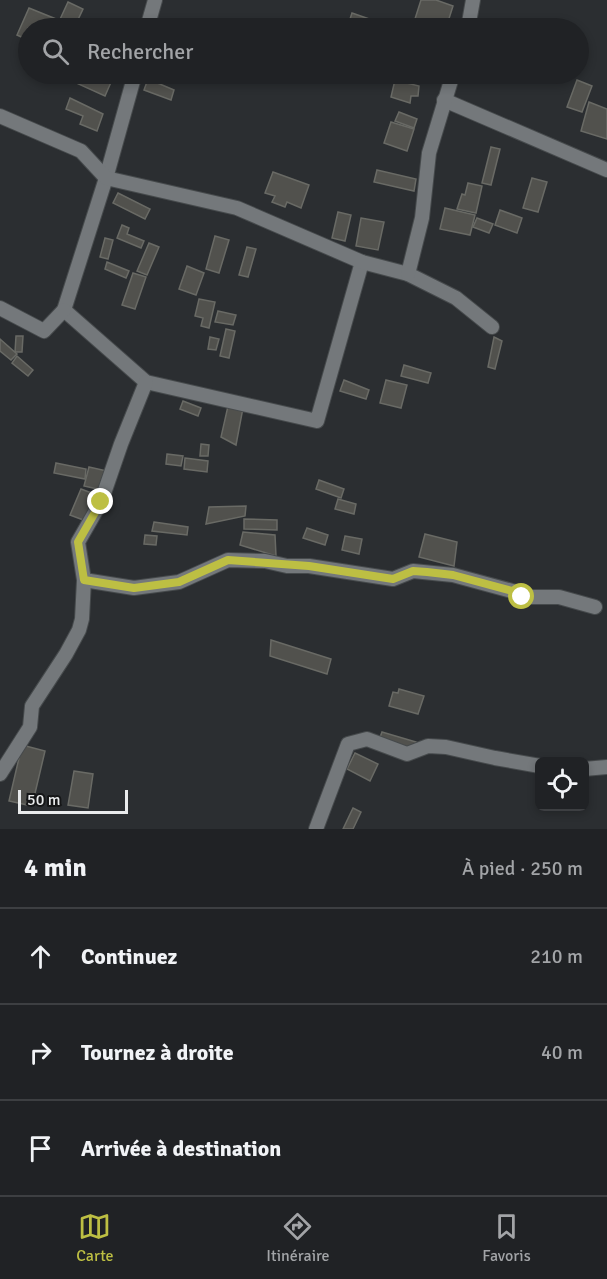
<!DOCTYPE html>
<html lang="fr">
<meta charset="utf-8">
<style>
:root{--surface:#202225;--page:#2d2f32;--text:#f1f3f6;--muted:#a2a4a7;--line:#3d3f42;--accent:#bdbf43}
body{margin:0;font-family:Signika,sans-serif;background:var(--page);color:var(--text)}
.controls{position:absolute;right:18px;bottom:18px;display:grid;overflow:hidden;border-radius:9px;box-shadow:0 3px 9px #0003}
.controls button{width:54px;height:54px;display:grid;place-items:center;padding:0;border:0;border-bottom:2px solid var(--line);background:var(--surface);color:var(--text);font:30px sans-serif}
.scale{position:absolute;left:18px;bottom:15px;width:110px;box-sizing:border-box;padding-left:6px;border:3px solid #e9ebec;border-top:0;font-size:16px;line-height:21px;white-space:nowrap;color:#e9ebec;-webkit-text-stroke:4px #151617;paint-order:stroke}
.stop{position:absolute;width:18px;height:18px;margin:-14px;border:4px solid #bdbf43;border-radius:50%;background:#fff}
.stop.end{background:#bdbf43;border-color:#fff;box-shadow:0 2px 6px #0008}
.list{margin:0;padding:0;list-style:none}
h2{display:flex;justify-content:space-between;align-items:center;height:78px;margin:0;padding:0 24px;font-size:26px}
h2 small{font-size:20px;font-weight:400;color:var(--muted)}
.list li{display:grid;grid-template-columns:39px 1fr auto;gap:18px;align-items:center;box-sizing:border-box;height:96px;padding:0 24px;border-top:2px solid var(--line)}
.list b{display:block;font-size:22px;white-space:nowrap}
.list em{font-size:20px;font-style:normal;color:var(--muted)}
.icon{flex:none;width:33px;height:33px;fill:none;stroke:currentColor;stroke-width:2;stroke-linecap:round;stroke-linejoin:round}
.map{position:relative;flex:none;width:607px;height:829px;overflow:hidden}
.search{position:absolute;background:var(--surface);box-shadow:0 3px 9px #0003;left:18px;right:18px;top:18px;height:66px;display:flex;align-items:center;gap:15px;box-sizing:border-box;padding:0 21px;border-radius:33px;color:var(--muted);font-size:22px}
.sheet{height:366px;background:var(--surface)}
nav{display:flex;justify-content:space-around;align-items:center;box-sizing:border-box;height:84px;border-top:2px solid var(--line);background:var(--surface);font-size:16px;color:var(--muted)}
nav a{display:grid;justify-items:center;gap:3px}
nav .on{color:var(--accent)}
.map>svg:first-child{display:block}
.building{fill:#51514d;stroke:#696a65;stroke-width:1.5}
.lines{fill:none;stroke-linecap:round;stroke-linejoin:round}
.street-casing{stroke:#464a4c;stroke-width:16}
.street{stroke:#74787b;stroke-width:14}
.route{stroke:#bdbf43;stroke-width:8}
</style>
<div class="map">
<svg width="607" height="829" viewBox="0 0 607 829">
<rect width="100%" height="100%" fill="#2b2e31"/>
<g class="building">
<polygon points="421,0 436,0 453,6 446,28 433,28 414,22"/>
<polygon points="68,2 83,9 74,28 56,28"/>
<polygon points="29,8 56,19 51,28 28,28 28,40 17,35"/>
<polygon points="352,13 378,22 376,28 350,19"/>
<polygon points="78,74 97,74 112,80 105,96 74,82"/>
<polygon points="148,79 174,90 171,100 144,90"/>
<polygon points="395,80 419,86 418,96 411,96 410,103 391,97"/>
<polygon points="577,80 592,86 582,112 567,107"/>
<polygon points="70,98 103,114 97,131 80,124 83,116 66,109"/>
<polygon points="589,102 607,109 607,139 581,131"/>
<polygon points="399,112 417,119 414,128 395,121"/>
<polygon points="391,122 414,129 407,151 384,143"/>
<polygon points="491,147 500,149 491,185 482,183"/>
<polygon points="377,170 416,179 414,191 374,182"/>
<polygon points="273,172 309,185 301,208 287,202 285,207 272,202 275,196 265,193"/>
<polygon points="532,178 547,182 538,212 523,208"/>
<polygon points="468,183 482,186 476,213 457,209 462,194 465,195"/>
<polygon points="118,193 150,209 145,219 113,203"/>
<polygon points="445,208 475,215 470,235 440,229"/>
<polygon points="500,210 522,218 517,233 495,225"/>
<polygon points="338,212 351,215 345,241 332,238"/>
<polygon points="361,218 384,222 378,250 356,246"/>
<polygon points="477,218 493,224 489,233 473,227"/>
<polygon points="122,225 129,228 127,234 144,241 141,248 117,238"/>
<polygon points="215,236 229,240 219,273 206,269"/>
<polygon points="105,238 113,240 108,259 100,257"/>
<polygon points="149,243 159,247 147,275 137,271"/>
<polygon points="247,247 256,249 248,277 239,275"/>
<polygon points="107,262 129,271 126,278 105,269"/>
<polygon points="187,266 204,273 196,295 179,289"/>
<polygon points="133,273 146,277 135,309 122,305"/>
<polygon points="199,299 215,302 209,328 201,326 203,318 195,316"/>
<polygon points="218,311 236,315 233,325 215,322"/>
<polygon points="226,329 235,331 229,358 220,356"/>
<polygon points="16,336 23,336 22,352 15,352"/>
<polygon points="210,337 219,339 216,350 208,349"/>
<polygon points="494,337 502,341 495,369 488,367"/>
<polygon points="0,339 17,354 11,360 0,351"/>
<polygon points="17,356 33,370 28,376 12,363"/>
<polygon points="404,365 431,373 428,383 401,376"/>
<polygon points="344,380 369,390 366,399 340,391"/>
<polygon points="386,380 407,385 401,408 380,403"/>
<polygon points="183,401 201,408 198,416 180,409"/>
<polygon points="228,406 243,408 236,445 221,437"/>
<polygon points="201,444 209,445 208,456 200,456"/>
<polygon points="167,454 183,456 181,466 166,464"/>
<polygon points="185,458 208,461 207,472 184,469"/>
<polygon points="56,463 86,469 85,479 54,473"/>
<polygon points="89,467 107,471 102,490 84,486"/>
<polygon points="319,480 344,489 341,498 316,489"/>
<polygon points="81,489 97,495 86,521 70,515"/>
<polygon points="338,499 356,504 354,514 335,509"/>
<polygon points="246,506 245,516 206,524 209,507"/>
<polygon points="244,519 277,520 277,530 244,529"/>
<polygon points="154,522 188,527 187,535 152,531"/>
<polygon points="307,528 328,535 325,545 303,538"/>
<polygon points="243,532 275,535 276,556 240,545"/>
<polygon points="425,534 457,542 454,566 419,557"/>
<polygon points="145,535 157,536 156,545 144,544"/>
<polygon points="345,536 362,539 359,554 342,550"/>
<polygon points="271,640 331,659 327,674 270,656"/>
<polygon points="399,689 424,696 418,714 389,706 393,692 398,693"/>
<polygon points="382,732 416,742 413,750 379,740"/>
<polygon points="22,745 45,751 32,806 9,801"/>
<polygon points="355,753 378,764 370,781 347,769"/>
<polygon points="74,771 93,774 88,808 68,805"/>
<polygon points="353,808 361,812 353,829 343,829"/>
</g>
<g class="lines">
<defs>
<g id="street">
<polyline points="147,28 155,0"/>
<polyline points="468,28 473,0"/>
<polyline points="135,74 106,178 64,310 146,382 317,421 362,262"/>
<polyline points="444,100 607,170"/>
<polyline points="0,116 81,151 106,178 237,208 362,262 408,274 456,298 492,327"/>
<polyline points="408,274 422,218 429,153 453,74"/>
<polyline points="0,308 44,331 64,310"/>
<polyline points="84,580 134,588 179,582 228,560 265,561 287,566 309,566 393,579 413,571 453,575 516,592 522,597 559,597 595,607"/>
<polyline points="584,769 607,767"/>
<polyline points="0,774 30,727 32,706 66,654 79,630 82,619 84,580 78,542 101,502 121,444 146,382"/>
<polyline points="316,829 348,744 367,739 407,754 428,746 446,747 495,758 540,766"/>
</g>
</defs>
<use href="#street" class="street-casing"/>
<use href="#street" class="street"/>
</g>
<g class="lines">
<polyline class="route" points="101,502 78,542 84,580 134,588 179,582 228,560 309,566 393,579 413,571 427,572 453,575 516,592 522,597"/>
</g>
</svg>
<div class="controls">
<button><svg class="icon" aria-label="locate" viewBox="0 0 24 24"><circle cx="12" cy="12" r="6"/><path d="M12 2v4M12 18v4M2 12h4M18 12h4"/></svg></button>
</div>
<div class="scale">50 m</div>
<div class="stop" style="left:522px;top:597px"></div>
<div class="stop end" style="left:101px;top:502px"></div>
<div class="search"><svg class="icon" aria-label="search" viewBox="0 0 24 24"><circle cx="10" cy="10" r="6"/><path d="M15 15l6 6"/></svg>Rechercher</div>
</div>
<section class="sheet">
<h2>4 min<small>À pied · 250 m</small></h2>
<ul class="list">
<li><svg class="icon" aria-label="ahead" viewBox="0 0 24 24"><path d="M12 20V5M6 11l6-6 6 6"/></svg><div><b>Continuez</b></div><em>210 m</em></li>
<li><svg class="icon" aria-label="right" viewBox="0 0 24 24"><path d="M7 20v-9h11M14 6l5 5-5 5"/></svg><div><b>Tournez à droite</b></div><em>40 m</em></li>
<li><svg class="icon" aria-label="arrive" viewBox="0 0 24 24"><path d="M6 21V4h12l-3 4 3 4H6"/></svg><div><b>Arrivée à destination</b></div></li>
</ul>
</section>
<nav>
<a class="on"><svg class="icon" aria-label="map" viewBox="0 0 24 24"><path d="M3 6l6-2 6 2 6-2v14l-6 2-6-2-6 2zM9 4v14M15 6v14"/></svg>Carte</a>
<a><svg class="icon" aria-label="directions" viewBox="0 0 24 24"><path d="M12 3l9 9-9 9-9-9zM9 14v-3h6M13 9l2 2-2 2"/></svg>Itinéraire</a>
<a><svg class="icon" aria-label="saved" viewBox="0 0 24 24"><path d="M7 4h10v16l-5-4-5 4z"/></svg>Favoris</a>
</nav>
